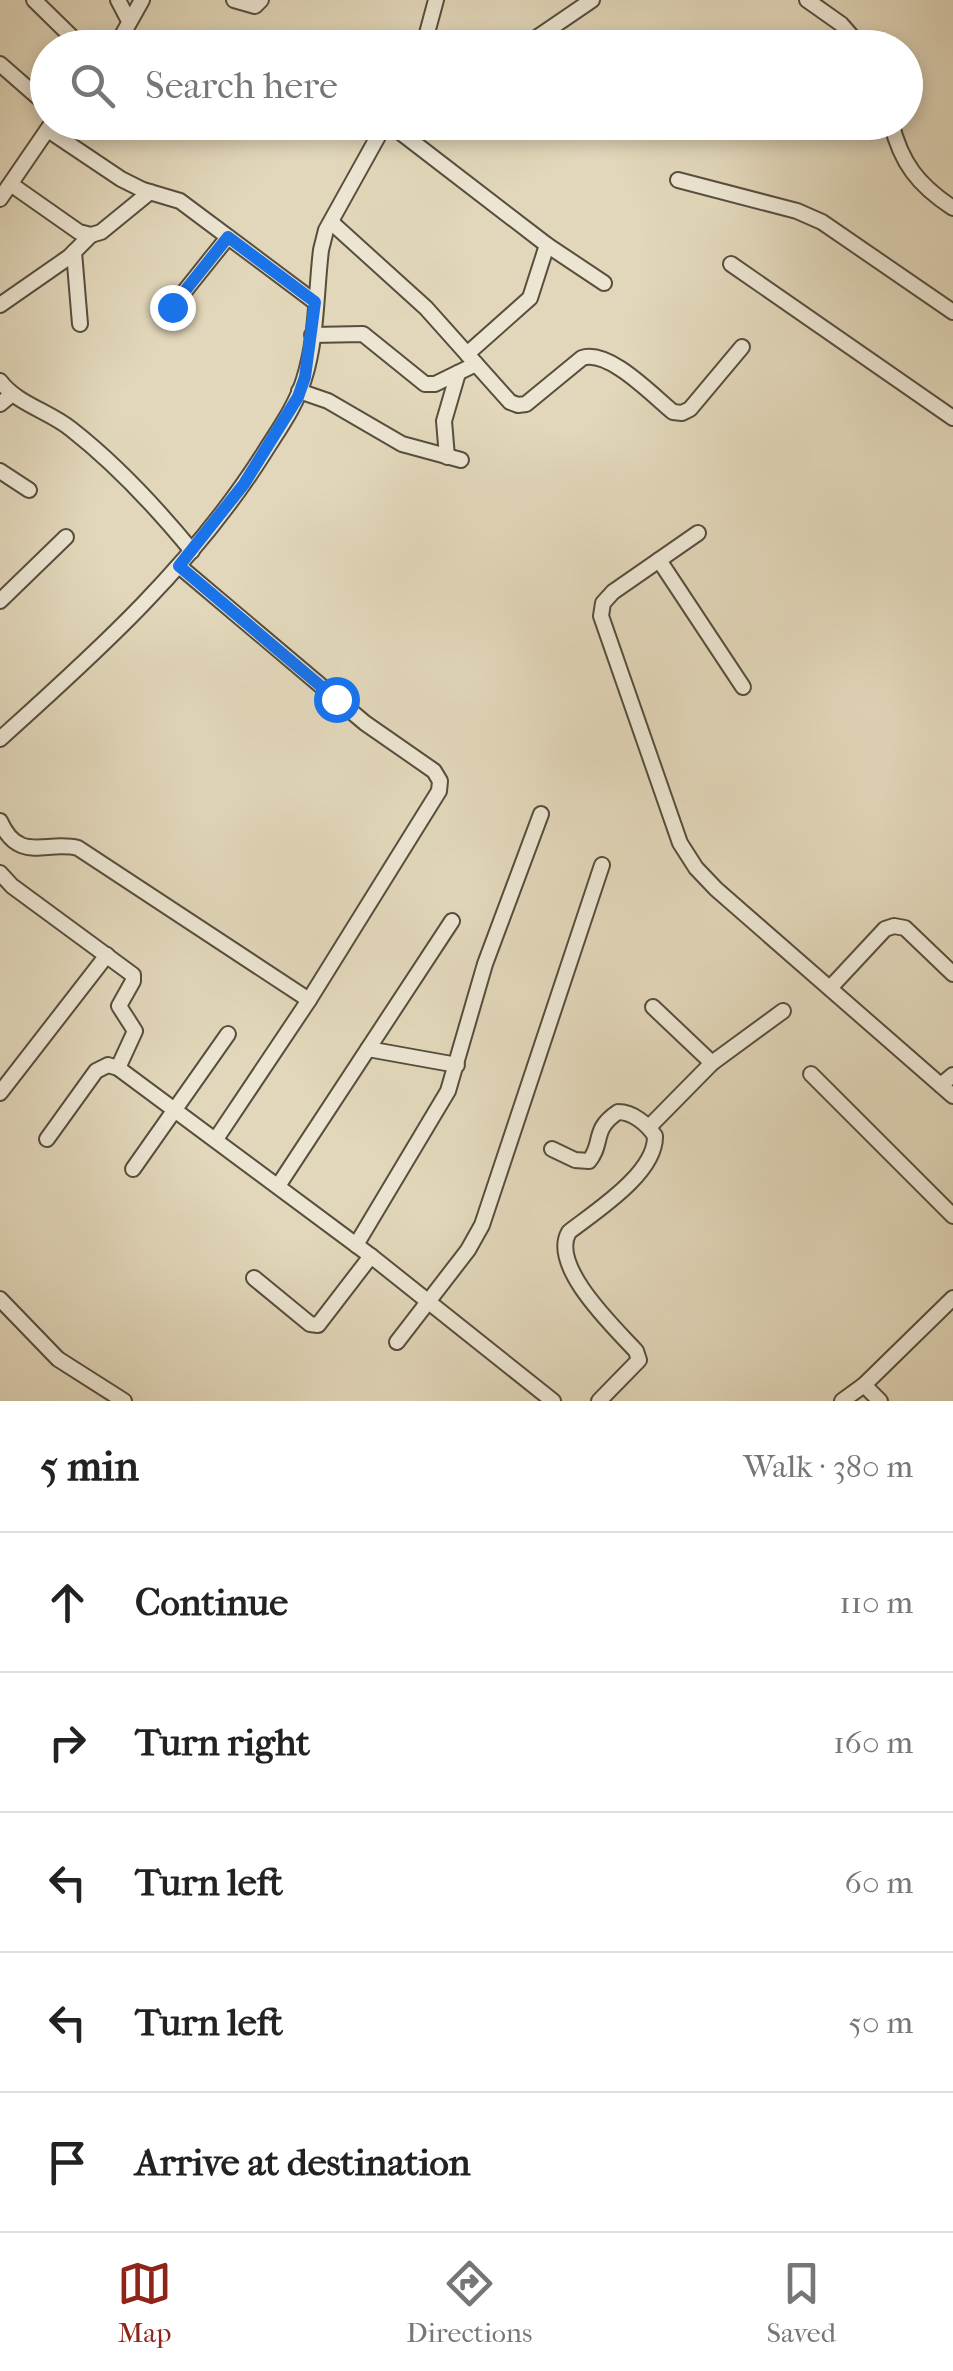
<!DOCTYPE html>
<meta charset="utf-8">
<style>
:root{--surface:#fff;--page:#f2f2f2;--text:#222;--muted:#767676;--line:#e0e0e0;--accent:#8f2418}
body{margin:0;font-family:"IM FELL French Canon",serif;background:var(--page);color:var(--text)}
.stop{position:absolute;width:30px;height:30px;margin:-22px;border:8px solid #1a73e8;border-radius:50%;background:#fff}
.stop.end{background:#1a73e8;border-color:#fff;box-shadow:0 2px 10px #0008}
.list{margin:0;padding:0;list-style:none}
h2{display:flex;justify-content:space-between;align-items:center;height:130px;margin:0;padding:0 40px;font-size:42px}
h2 small{font-size:32px;font-weight:400;color:var(--muted)}
.list li{display:grid;grid-template-columns:65px 1fr auto;gap:30px;align-items:center;box-sizing:border-box;height:140px;padding:0 40px;border-top:2px solid var(--line)}
.list b{display:block;font-size:38px;white-space:nowrap}
.list em{font-size:32px;font-style:normal;color:var(--muted)}
.icon{flex:none;width:55px;height:55px;fill:none;stroke:currentColor;stroke-width:2;stroke-linecap:round;stroke-linejoin:round}
.map{position:relative;flex:none;width:953px;height:1401px;overflow:hidden}
.search{position:absolute;background:var(--surface);box-shadow:0 5px 15px #0003;left:30px;right:30px;top:30px;height:110px;display:flex;align-items:center;gap:25px;box-sizing:border-box;padding:0 35px;border-radius:55px;color:var(--muted);font-size:38px}
.sheet{height:830px;background:var(--surface)}
nav{display:flex;justify-content:space-around;align-items:center;box-sizing:border-box;height:140px;border-top:2px solid var(--line);background:var(--surface);font-size:28px;color:var(--muted)}
nav a{display:grid;justify-items:center;gap:5px}
nav .on{color:var(--accent)}
.map>svg:first-child{display:block}
.lines{fill:none;stroke-linecap:round;stroke-linejoin:round}
.street-casing{stroke:#574e3d;stroke-width:18}
.street{stroke:#ece5d2;stroke-width:14}
.route{stroke:#1a73e8;stroke-width:12}
</style>
<div class="map">
<svg width="953" height="1401" viewBox="0 0 953 1401">
<rect width="100%" height="100%" fill="#e2d7ba"/>
<filter id="stains"><feTurbulence type="fractalNoise" baseFrequency=".002" numOctaves="4"/><feColorMatrix values="0 0 0 0 .2 0 0 0 0 .09 0 0 0 0 .02 0 0 0 .5 -.17"/></filter>
<radialGradient id="worn" r=".72"><stop offset=".6" stop-color="#630" stop-opacity="0"/><stop offset="1" stop-color="#630" stop-opacity=".3"/></radialGradient>
<g class="lines">
<defs>
<g id="street">
<polyline points="34,0 83,48"/>
<polyline points="118,0 129,21"/>
<polyline points="234,0 255,6 261,0"/>
<polyline points="807,0 841,24 862,48"/>
<polyline points="529,43 592,0"/>
<polyline points="115,48 142,0"/>
<polyline points="423,48 436,0"/>
<polyline points="0,64 48,106"/>
<polyline points="387,122 547,245 604,283"/>
<path d="M 891,122 C 901,163 918,185 953,208"/>
<polyline points="48,130 121,179 143,190 180,201 315,302"/>
<polyline points="678,180 797,211 822,222 953,312"/>
<polyline points="12,185 79,232 91,235 101,232 150,192"/>
<polyline points="0,199 52,123"/>
<path d="M 331,222 L 426,308 L 510,402 L 518,405 L 526,404 L 582,358 C 609,349 652,395 673,412 L 682,413 L 690,409 L 742,347"/>
<polyline points="74,252 80,324"/>
<polyline points="731,264 953,418"/>
<polyline points="0,305 69,257 91,235"/>
<polyline points="172,307 228,237"/>
<polyline points="312,335 363,334 425,384 435,384 476,364"/>
<polyline points="467,354 530,298 547,245"/>
<path d="M 0,381 C 17,404 49,411 71,429 C 117,465 155,506 192,551"/>
<polyline points="299,391 328,401 402,444 461,460"/>
<polyline points="0,404 12,394"/>
<polyline points="447,457 444,421 458,373"/>
<polyline points="0,471 29,490"/>
<polyline points="698,533 613,592 603,603 601,616 680,843 696,868 716,889 953,1096"/>
<polyline points="659,560 743,687"/>
<polyline points="179,566 365,723 434,771 440,781 439,791 309,1000 216,1139"/>
<polyline points="0,601 66,537"/>
<path d="M 0,739 C 97,652 194,564 264,453 C 279,429 296,406 304,379 C 317,339 316,291 321,250 L 326,230 L 386,122"/>
<path d="M 0,821 C 19,864 46,840 78,848 L 309,1000"/>
<polyline points="0,873 12,886 133,975 133,981 119,1006 135,1031 118,1068"/>
<polyline points="830,988 885,929 894,926 905,928 953,974"/>
<polyline points="653,1007 712,1063"/>
<polyline points="368,1049 457,1065"/>
<polyline points="811,1074 953,1216"/>
<polyline points="941,1085 953,1075"/>
<polyline points="0,1093 107,955"/>
<polyline points="649,1127 712,1063 783,1011"/>
<polyline points="47,1139 96,1071 108,1065 118,1068 371,1256 553,1401"/>
<path d="M 552,1149 L 575,1160 L 589,1161 C 604,1143 591,1130 618,1112 C 633,1112 647,1124 655,1136 C 656,1173 596,1211 569,1232 C 549,1266 615,1328 636,1351 L 639,1360 L 599,1401"/>
<polyline points="133,1169 228,1034"/>
<polyline points="278,1186 452,921"/>
<polyline points="356,1245 448,1091 485,964 541,814"/>
<polyline points="254,1278 310,1324 318,1325 371,1256"/>
<polyline points="0,1299 58,1359 124,1401"/>
<polyline points="397,1342 468,1250 482,1225 602,865"/>
<polyline points="864,1385 880,1401"/>
<polyline points="842,1401 864,1385 953,1298"/>
</g>
</defs>
<use href="#street" class="street-casing"/>
<use href="#street" class="street"/>
</g>
<g class="lines">
<polyline class="route" points="172,307 228,237 315,302 305,377 298,397 244,484 179,566 336,699"/>
</g>
<rect width="100%" height="100%" filter="url(#stains)"/>
<rect width="100%" height="100%" fill="url(#worn)"/>
</svg>
<div class="stop" style="left:336px;top:699px"></div>
<div class="stop end" style="left:172px;top:307px"></div>
<div class="search"><svg class="icon" aria-label="search" viewBox="0 0 24 24"><circle cx="10" cy="10" r="6"/><path d="M15 15l6 6"/></svg>Search here</div>
</div>
<section class="sheet">
<h2>5 min<small>Walk · 380 m</small></h2>
<ul class="list">
<li><svg class="icon" aria-label="ahead" viewBox="0 0 24 24"><path d="M12 20V5M6 11l6-6 6 6"/></svg><div><b>Continue</b></div><em>110 m</em></li>
<li><svg class="icon" aria-label="right" viewBox="0 0 24 24"><path d="M7 20v-9h11M14 6l5 5-5 5"/></svg><div><b>Turn right</b></div><em>160 m</em></li>
<li><svg class="icon" aria-label="left" viewBox="0 0 24 24"><path d="M17 20v-9H6M10 6l-5 5 5 5"/></svg><div><b>Turn left</b></div><em>60 m</em></li>
<li><svg class="icon" aria-label="left" viewBox="0 0 24 24"><path d="M17 20v-9H6M10 6l-5 5 5 5"/></svg><div><b>Turn left</b></div><em>50 m</em></li>
<li><svg class="icon" aria-label="arrive" viewBox="0 0 24 24"><path d="M6 21V4h12l-3 4 3 4H6"/></svg><div><b>Arrive at destination</b></div></li>
</ul>
</section>
<nav>
<a class="on"><svg class="icon" aria-label="map" viewBox="0 0 24 24"><path d="M3 6l6-2 6 2 6-2v14l-6 2-6-2-6 2zM9 4v14M15 6v14"/></svg>Map</a>
<a><svg class="icon" aria-label="directions" viewBox="0 0 24 24"><path d="M12 3l9 9-9 9-9-9zM9 14v-3h6M13 9l2 2-2 2"/></svg>Directions</a>
<a><svg class="icon" aria-label="saved" viewBox="0 0 24 24"><path d="M7 4h10v16l-5-4-5 4z"/></svg>Saved</a>
</nav>
